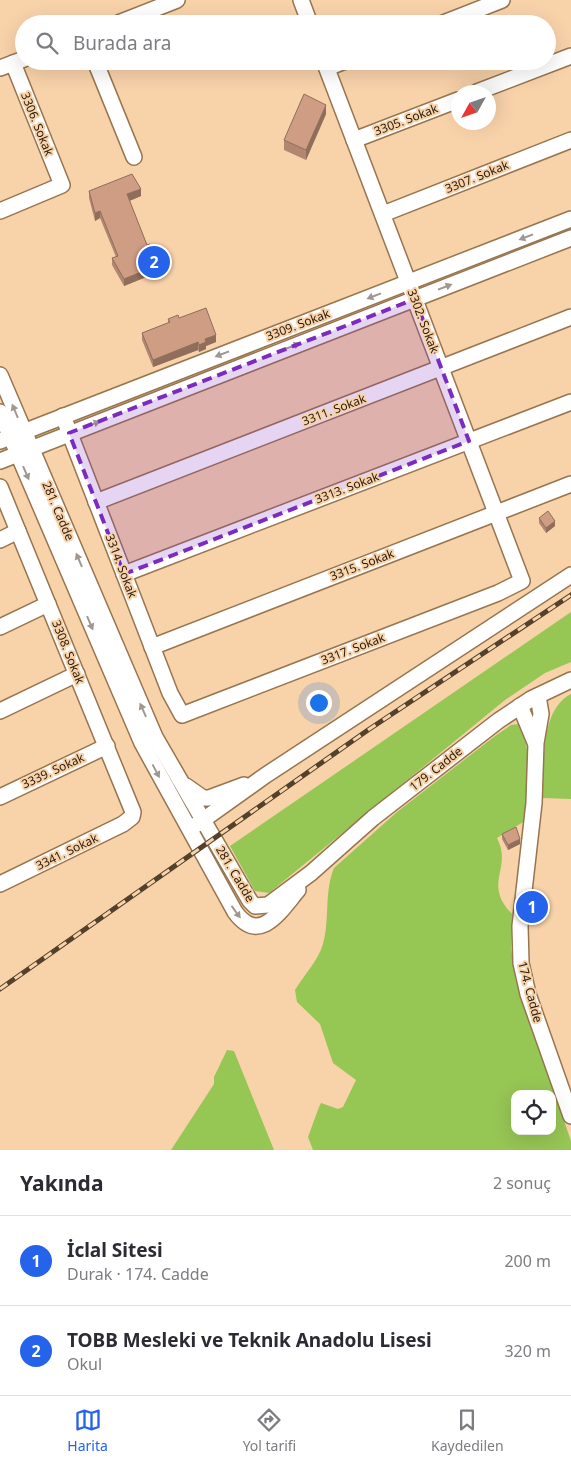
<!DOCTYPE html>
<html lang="tr">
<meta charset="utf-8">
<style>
:root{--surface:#fff;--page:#f7f7f7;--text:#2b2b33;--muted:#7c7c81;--line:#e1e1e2;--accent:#2563eb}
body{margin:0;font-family:"Noto Sans",sans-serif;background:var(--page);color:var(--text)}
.controls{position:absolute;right:15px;bottom:15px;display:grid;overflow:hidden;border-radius:10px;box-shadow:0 5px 20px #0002}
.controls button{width:45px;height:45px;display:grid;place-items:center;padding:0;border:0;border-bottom:1px solid var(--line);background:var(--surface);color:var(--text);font:25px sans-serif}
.compass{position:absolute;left:451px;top:85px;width:45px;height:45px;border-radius:50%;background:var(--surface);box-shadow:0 5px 20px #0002;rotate:230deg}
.you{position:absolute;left:318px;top:702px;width:18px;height:18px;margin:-12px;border:4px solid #fff;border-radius:50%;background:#1a73e8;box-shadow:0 0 0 8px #1a73e833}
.badge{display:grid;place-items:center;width:32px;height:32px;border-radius:50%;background:var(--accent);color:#fff;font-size:16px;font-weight:700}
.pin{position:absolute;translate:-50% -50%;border:2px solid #fff;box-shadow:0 1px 5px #0006}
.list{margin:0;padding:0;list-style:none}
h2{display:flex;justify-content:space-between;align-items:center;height:65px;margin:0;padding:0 20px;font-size:21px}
h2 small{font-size:16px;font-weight:400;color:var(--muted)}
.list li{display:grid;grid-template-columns:32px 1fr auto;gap:15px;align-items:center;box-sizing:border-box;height:90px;padding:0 20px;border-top:1px solid var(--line)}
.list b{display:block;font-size:19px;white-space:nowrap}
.list p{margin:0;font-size:16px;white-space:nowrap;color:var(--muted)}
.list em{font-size:16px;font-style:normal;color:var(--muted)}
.icon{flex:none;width:28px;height:28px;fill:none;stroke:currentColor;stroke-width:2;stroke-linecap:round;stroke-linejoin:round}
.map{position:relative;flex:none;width:571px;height:1150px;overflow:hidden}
.search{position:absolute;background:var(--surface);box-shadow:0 5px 20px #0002;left:15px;right:15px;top:15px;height:55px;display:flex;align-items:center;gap:12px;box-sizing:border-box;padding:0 18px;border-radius:28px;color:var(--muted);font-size:19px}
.sheet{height:245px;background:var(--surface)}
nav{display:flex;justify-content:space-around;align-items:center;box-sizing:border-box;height:70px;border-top:1px solid var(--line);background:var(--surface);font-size:14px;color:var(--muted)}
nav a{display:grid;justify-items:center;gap:2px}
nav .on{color:var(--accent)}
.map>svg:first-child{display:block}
.green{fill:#96c654;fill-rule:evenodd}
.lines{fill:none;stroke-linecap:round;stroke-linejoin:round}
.minor-casing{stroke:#97754f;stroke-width:18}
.minor{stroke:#fff;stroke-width:15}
.rail-casing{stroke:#54412c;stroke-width:5}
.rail{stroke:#f8d2a9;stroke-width:3;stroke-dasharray:9;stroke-linecap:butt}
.wall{fill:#b18772}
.shaded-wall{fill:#906e5c}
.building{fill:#ce9d84;stroke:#906e5c}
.oneway{fill:#9f9892}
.marked{fill:#7b2cbf;fill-opacity:0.2;stroke:#7b2cbf;stroke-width:4;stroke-dasharray:10 6;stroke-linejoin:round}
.labels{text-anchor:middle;stroke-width:4;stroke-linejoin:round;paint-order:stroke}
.street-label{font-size:12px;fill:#291b0c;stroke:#f8d2a9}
</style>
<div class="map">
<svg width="571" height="1150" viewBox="0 0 571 1150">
<rect width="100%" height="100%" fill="#f8d2a9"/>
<g class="green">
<polygon points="571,612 571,662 545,673 505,700 269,893 255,891 230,846"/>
<path d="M 571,694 L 571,799 L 543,798 C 544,768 539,710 571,694 Z"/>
<path d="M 518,724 C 534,739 526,801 525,821 L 497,838 C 513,869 482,883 512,914 L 511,948 L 516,982 L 571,1141 L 571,1150 L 313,1150 L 308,1137 L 319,1107 L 321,1103 L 338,1109 L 343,1107 L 356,1080 L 333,1063 L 320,1024 L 297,1002 L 295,990 C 304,975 318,961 323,944 C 330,919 324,892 334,868 L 397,812 L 495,736 L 511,725 ZM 515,1094 L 552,1094 L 552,1131 L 515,1131 Z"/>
<polygon points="227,1050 234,1051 274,1150 171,1150 214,1084 214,1077"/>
</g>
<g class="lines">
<defs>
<g id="minor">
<polyline points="301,0 310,24"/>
<polyline points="116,24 177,0"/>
<polyline points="441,24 502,0"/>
<polyline points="95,61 134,157"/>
<polyline points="0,68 24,59"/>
<polyline points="327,68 345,61"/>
<polyline points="477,92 571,56"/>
<polyline points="354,140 458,100"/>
<polyline points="0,211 62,185 13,63"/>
<polyline points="383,214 571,140"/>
<polyline points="0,375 155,737 250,901 255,906 268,905 311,873 373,818 498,721 531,699 571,680"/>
<path d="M 0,412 L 142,743 L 235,912 C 260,946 281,910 298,890"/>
<polyline points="63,416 170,693 182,715 498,593 522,581 324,61"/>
<polyline points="0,441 571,219"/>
<polyline points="0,461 571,238"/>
<polyline points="0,487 133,812 132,817 123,824 0,884"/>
<polyline points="96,502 571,317"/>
<polyline points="0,540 18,531"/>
<polyline points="124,574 571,402"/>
<polyline points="0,627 48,604"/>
<polyline points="152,647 571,484"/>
<polyline points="538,696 541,714 536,743 534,803 520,926 521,963 528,994 571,1116"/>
<polyline points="520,706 535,742"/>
<polyline points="0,711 77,674"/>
<polyline points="186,786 203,798 209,798 244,785"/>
<polyline points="0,797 107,746"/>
<polyline points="196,825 266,775 571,575"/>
</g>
</defs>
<use href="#minor" class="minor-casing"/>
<use href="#minor" class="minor"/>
<defs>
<polyline id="rail" points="0,989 368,730 571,595"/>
</defs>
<use href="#rail" class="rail-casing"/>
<use href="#rail" class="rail"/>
</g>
<g class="wall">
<polygon points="326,114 306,160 284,150 284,140"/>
<polygon points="89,191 141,196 129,201 154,262 156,273 124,286 112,265 112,258 116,257 100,218 95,221 89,198"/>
<polygon points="179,318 216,342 206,346 206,349 199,352 198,350 153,367 142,340 142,333 168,323 168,319"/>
<polygon points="539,518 555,526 546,533 539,523"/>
<polygon points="502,834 520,844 508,850 502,839"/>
</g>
<g class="shaded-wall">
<polygon points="326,105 326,114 306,160 306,150"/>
<polygon points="141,189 141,196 127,202 127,194"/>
<polygon points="100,211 100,218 95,221 95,213"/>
<polygon points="156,266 156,273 124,286 124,279"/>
<polygon points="216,335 216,342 206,346 206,349 199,352 199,345 205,339"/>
<polygon points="198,342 198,350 153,367 153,360"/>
<polygon points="555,521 555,526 546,533 546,528"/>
<polygon points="520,839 520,844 508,850 508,845"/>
</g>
<g class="building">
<polygon points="304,94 326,105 306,150 284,140"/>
<polygon points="132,174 141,189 127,194 147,245 150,244 154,255 152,256 156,266 124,279 112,258 118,256 100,211 95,213 89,191"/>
<polygon points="206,308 216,335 205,339 206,342 199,345 198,342 153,360 142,333 170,322 168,319 178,315 179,318"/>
<polygon points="548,511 555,521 546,528 539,518"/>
<polygon points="516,827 520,839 508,845 502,834"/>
</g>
<defs><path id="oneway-solid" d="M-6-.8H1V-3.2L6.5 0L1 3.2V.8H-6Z" transform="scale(1.25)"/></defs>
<g class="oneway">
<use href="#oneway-solid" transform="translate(526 237) rotate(159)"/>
<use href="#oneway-solid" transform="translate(445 287) rotate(-21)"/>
<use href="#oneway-solid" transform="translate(374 296) rotate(159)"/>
<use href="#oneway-solid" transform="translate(293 346) rotate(-21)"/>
<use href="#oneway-solid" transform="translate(222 354) rotate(159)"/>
<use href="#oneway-solid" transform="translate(15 411) rotate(-113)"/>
<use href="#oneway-solid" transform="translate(93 424) rotate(-21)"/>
<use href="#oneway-solid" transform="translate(26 473) rotate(67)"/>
<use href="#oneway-solid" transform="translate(79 560) rotate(-113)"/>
<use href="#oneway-solid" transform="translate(90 623) rotate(67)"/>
<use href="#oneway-solid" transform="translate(143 710) rotate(-114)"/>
<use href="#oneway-solid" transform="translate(156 771) rotate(62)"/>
<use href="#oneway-solid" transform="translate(236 912) rotate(54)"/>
</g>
<path class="marked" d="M 415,299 L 469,441 L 124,574 L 69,433 Z"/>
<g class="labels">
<g class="street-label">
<text transform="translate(406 120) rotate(-21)" y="4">3305. Sokak</text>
<text transform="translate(37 124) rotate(68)" y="4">3306. Sokak</text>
<text transform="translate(477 177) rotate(-22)" y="4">3307. Sokak</text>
<text transform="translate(423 321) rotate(69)" y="4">3302. Sokak</text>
<text transform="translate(298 325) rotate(-21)" y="4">3309. Sokak</text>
<text transform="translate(334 410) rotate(-21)" y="4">3311. Sokak</text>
<text transform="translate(347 488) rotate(-21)" y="4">3313. Sokak</text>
<text transform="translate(58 511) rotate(67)" y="4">281. Cadde</text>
<text transform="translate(362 565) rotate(-21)" y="4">3315. Sokak</text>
<text transform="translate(121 566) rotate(69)" y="4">3314. Sokak</text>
<text transform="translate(353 649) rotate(-21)" y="4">3317. Sokak</text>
<text transform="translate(68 652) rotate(68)" y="4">3308. Sokak</text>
<text transform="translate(436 769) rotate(-38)" y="4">179. Cadde</text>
<text transform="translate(53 771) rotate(-25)" y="4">3339. Sokak</text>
<text transform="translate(67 852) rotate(-26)" y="4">3341. Sokak</text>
<text transform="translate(235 874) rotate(59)" y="4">281. Cadde</text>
<text transform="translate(530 992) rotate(75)" y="4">174. Cadde</text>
</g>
</g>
</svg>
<div class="controls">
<button><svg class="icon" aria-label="locate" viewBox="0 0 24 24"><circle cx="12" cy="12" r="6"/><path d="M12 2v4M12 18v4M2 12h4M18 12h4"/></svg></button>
</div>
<svg class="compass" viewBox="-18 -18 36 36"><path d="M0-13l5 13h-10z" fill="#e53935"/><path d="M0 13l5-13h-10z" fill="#7c7c81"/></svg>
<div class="you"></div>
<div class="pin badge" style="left:532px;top:907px">1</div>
<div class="pin badge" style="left:154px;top:262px">2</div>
<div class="search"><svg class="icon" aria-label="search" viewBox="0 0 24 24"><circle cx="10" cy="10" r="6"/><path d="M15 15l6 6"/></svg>Burada ara</div>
</div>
<section class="sheet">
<h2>Yakında<small>2 sonuç</small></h2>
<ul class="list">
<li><span class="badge">1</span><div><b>İclal Sitesi</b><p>Durak · 174. Cadde</p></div><em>200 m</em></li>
<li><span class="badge">2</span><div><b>TOBB Mesleki ve Teknik Anadolu Lisesi</b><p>Okul</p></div><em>320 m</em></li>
</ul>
</section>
<nav>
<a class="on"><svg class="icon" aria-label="map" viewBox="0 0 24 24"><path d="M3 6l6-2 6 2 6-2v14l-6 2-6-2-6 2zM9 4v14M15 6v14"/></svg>Harita</a>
<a><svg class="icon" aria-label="directions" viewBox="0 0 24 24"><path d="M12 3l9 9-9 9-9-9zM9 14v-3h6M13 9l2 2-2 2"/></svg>Yol tarifi</a>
<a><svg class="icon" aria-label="saved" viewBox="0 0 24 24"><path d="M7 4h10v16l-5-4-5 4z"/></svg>Kaydedilen</a>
</nav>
